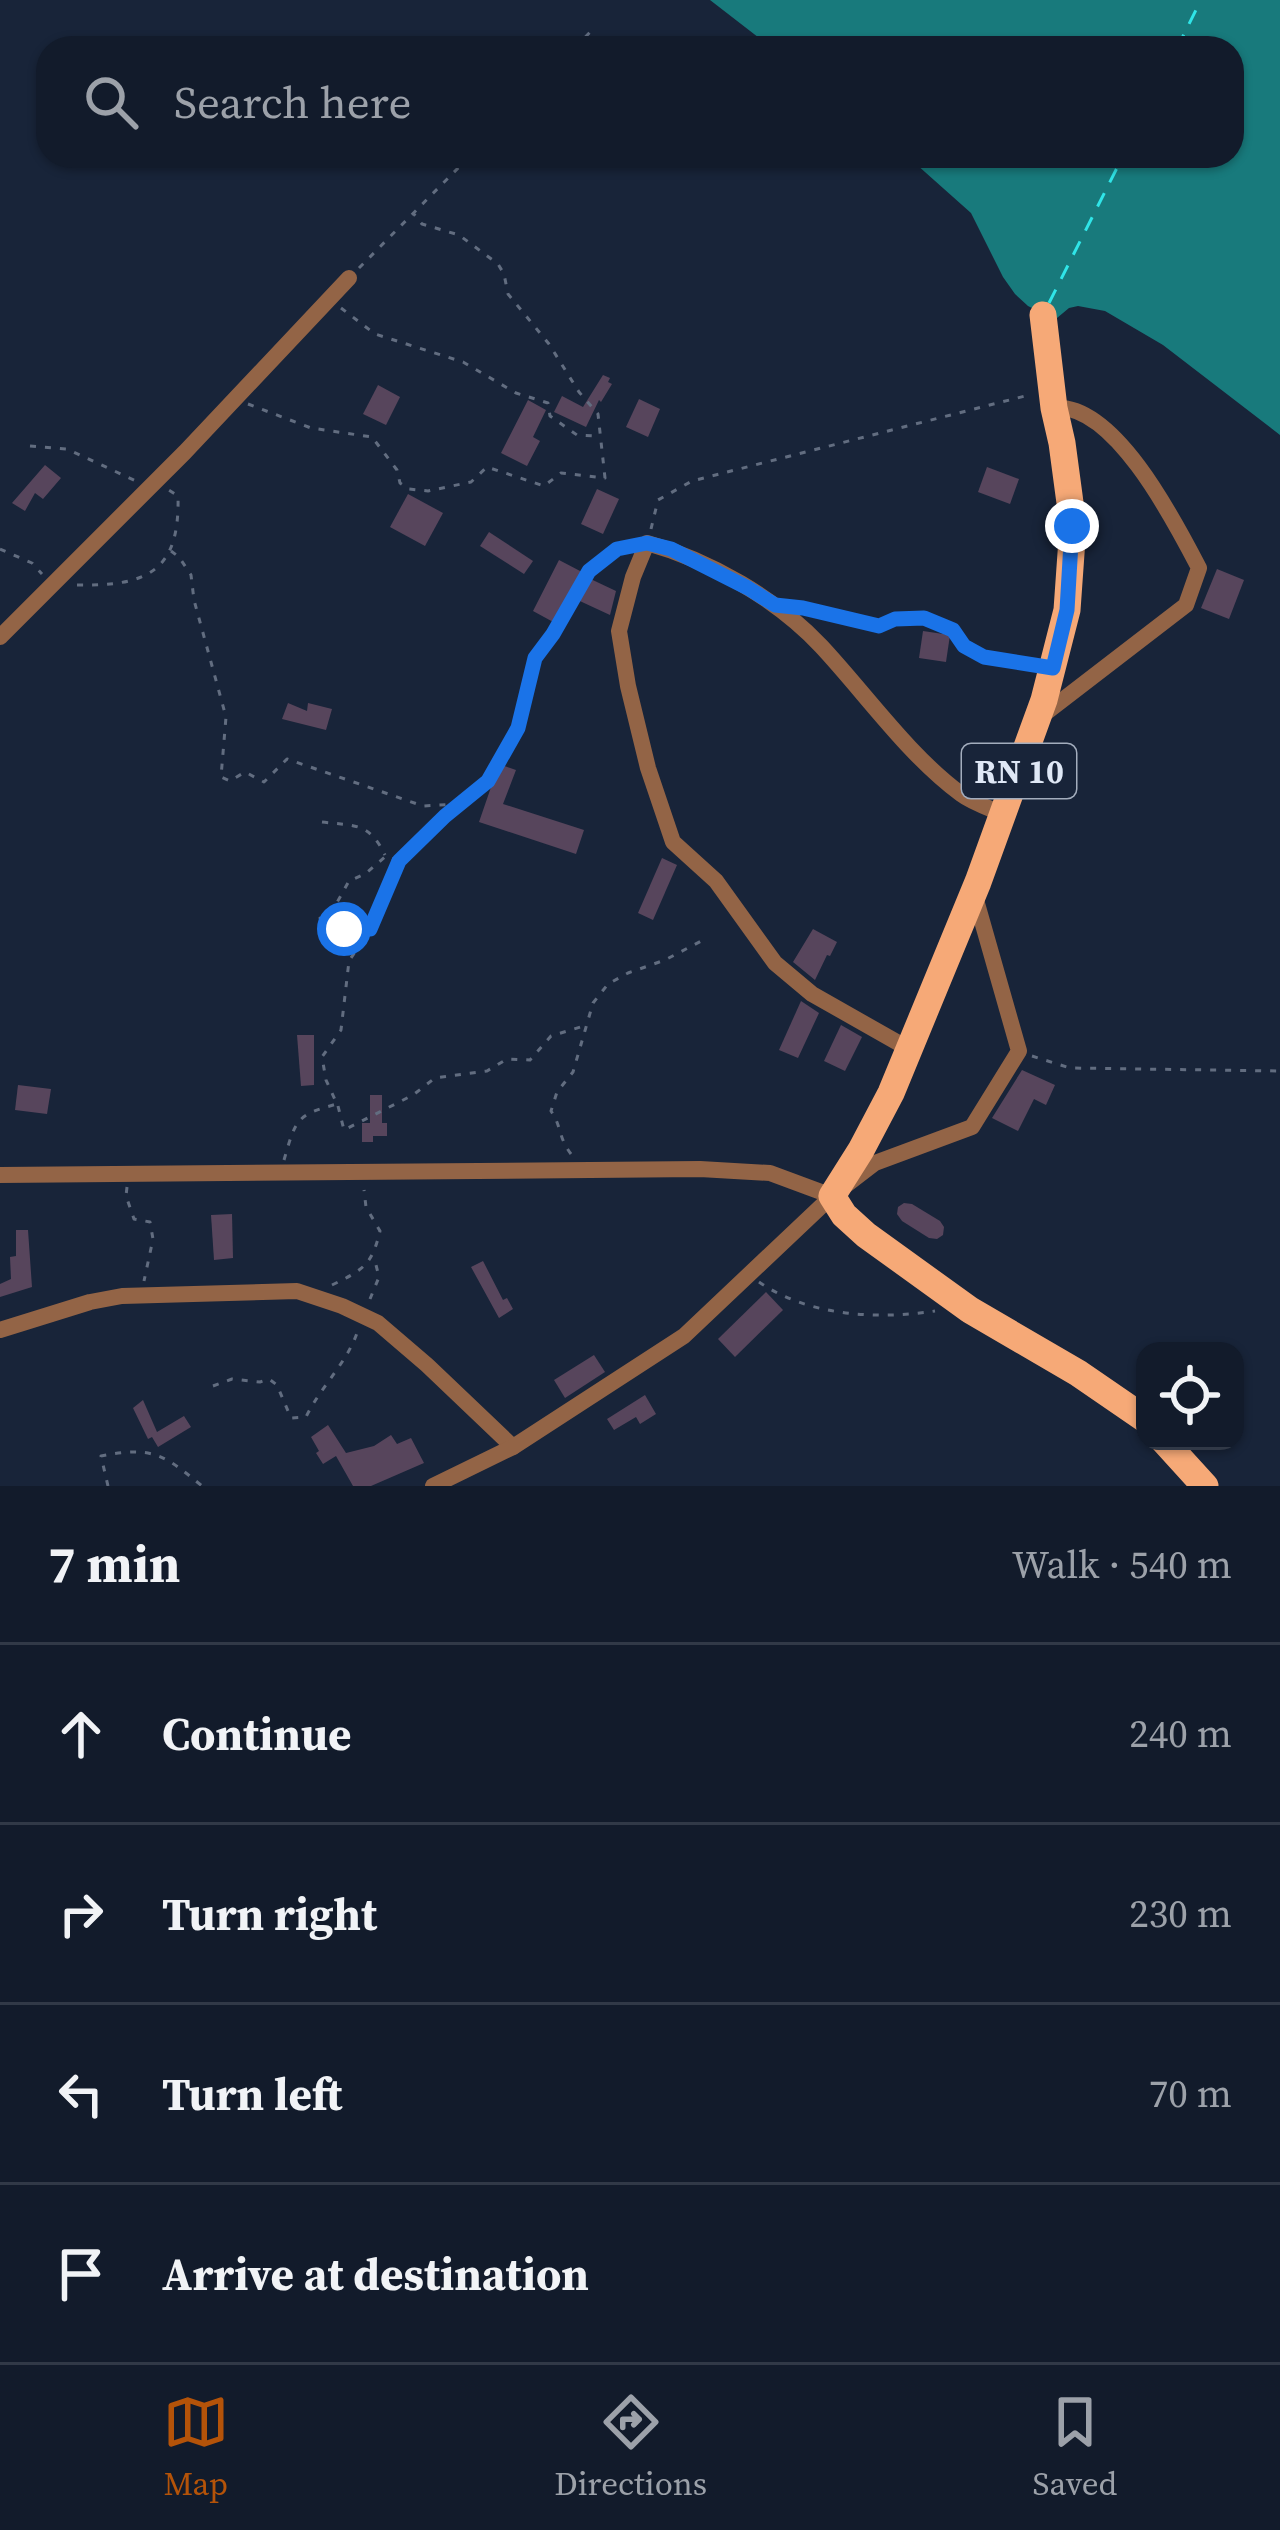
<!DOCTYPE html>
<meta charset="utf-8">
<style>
:root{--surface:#121b2b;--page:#1b2433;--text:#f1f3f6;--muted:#9ca1a9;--line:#313947;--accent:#b45309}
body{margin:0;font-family:"Source Serif 4",serif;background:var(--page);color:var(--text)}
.controls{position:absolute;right:36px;bottom:36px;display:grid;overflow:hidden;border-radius:24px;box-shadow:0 3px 9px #0004}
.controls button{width:108px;height:108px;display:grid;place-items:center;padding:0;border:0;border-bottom:3px solid var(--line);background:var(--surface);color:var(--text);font:60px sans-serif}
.stop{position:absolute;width:36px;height:36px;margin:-27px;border:9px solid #1a73e8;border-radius:50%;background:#fff}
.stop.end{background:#1a73e8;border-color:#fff;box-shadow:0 3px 12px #0008}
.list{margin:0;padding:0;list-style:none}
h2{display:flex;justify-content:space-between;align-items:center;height:156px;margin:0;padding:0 48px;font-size:51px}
h2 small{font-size:39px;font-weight:400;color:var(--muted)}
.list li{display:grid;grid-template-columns:78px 1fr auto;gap:36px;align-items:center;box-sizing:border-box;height:180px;padding:0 48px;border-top:3px solid var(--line)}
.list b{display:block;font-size:45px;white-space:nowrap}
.list em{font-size:39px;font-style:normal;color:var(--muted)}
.icon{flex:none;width:66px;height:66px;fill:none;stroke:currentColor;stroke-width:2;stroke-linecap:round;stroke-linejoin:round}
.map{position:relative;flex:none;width:1280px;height:1486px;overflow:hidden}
.search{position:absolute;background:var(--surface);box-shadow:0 3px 9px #0004;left:36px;right:36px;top:36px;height:132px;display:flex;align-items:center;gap:30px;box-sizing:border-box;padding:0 42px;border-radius:36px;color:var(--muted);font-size:45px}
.sheet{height:876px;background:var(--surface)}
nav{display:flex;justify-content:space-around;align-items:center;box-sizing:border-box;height:168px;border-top:3px solid var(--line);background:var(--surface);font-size:33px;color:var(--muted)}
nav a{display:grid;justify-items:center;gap:6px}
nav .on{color:var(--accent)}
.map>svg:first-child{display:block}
.water{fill:#187a7c}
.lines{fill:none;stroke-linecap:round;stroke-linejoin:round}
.ferry{stroke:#30e5e8;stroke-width:3;stroke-dasharray:15 12;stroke-linecap:butt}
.building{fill:#57455c}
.path{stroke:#626d80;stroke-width:3;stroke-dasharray:6 9;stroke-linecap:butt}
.street{stroke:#936446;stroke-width:16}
.primary{stroke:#f6a977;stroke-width:27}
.route{stroke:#1a73e8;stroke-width:15}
.labels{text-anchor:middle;stroke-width:9;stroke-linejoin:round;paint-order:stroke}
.shield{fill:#182439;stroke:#a3adbd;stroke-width:3}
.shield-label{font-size:33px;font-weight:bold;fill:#dfe8f6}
</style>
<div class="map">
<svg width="1280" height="1486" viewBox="0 0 1280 1486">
<rect width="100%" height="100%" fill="#182439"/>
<polygon class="water" points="710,0 1280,0 1280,435 1163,345 1105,311 1078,306 1069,308 1057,318 1052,318 1028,306 1015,294 1003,277 971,213 907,156 1232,156 1232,48 772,48"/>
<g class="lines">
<g class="ferry">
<polyline points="1177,48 1201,0"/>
<polyline points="1049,303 1123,156"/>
</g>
</g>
<g class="building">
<polygon points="603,375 610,378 608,382 612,384 601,402 599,400 586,427 554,412 562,396 583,407"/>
<polygon points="378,385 400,397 386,425 363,414"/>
<polygon points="639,399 660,409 648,437 626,427"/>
<polygon points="528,400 546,410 533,437 540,441 527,466 501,453"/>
<polygon points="45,465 61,478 43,499 35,493 25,511 12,503"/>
<polygon points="987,467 1019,479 1010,504 978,492"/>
<polygon points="597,489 619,499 603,534 581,524"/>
<polygon points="408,494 443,513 425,546 390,527"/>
<polygon points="489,532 533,561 524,574 480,546"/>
<polygon points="559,560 582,572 580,574 616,591 610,615 569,596 555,623 533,611"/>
<polygon points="1217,569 1244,580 1229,619 1201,608"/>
<polygon points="923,631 950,635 946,662 919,658"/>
<polygon points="288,703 307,711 308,703 332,709 326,730 282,719"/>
<polygon points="499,764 516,770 503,804 584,830 576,854 479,822"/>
<polygon points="662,858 677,865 653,920 638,913"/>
<polygon points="813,929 837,942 830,956 827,955 815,980 793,962"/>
<polygon points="801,1001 819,1013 798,1058 779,1050"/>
<polygon points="841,1025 862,1037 845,1071 824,1061"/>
<polygon points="297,1035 314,1035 314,1085 301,1086"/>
<polygon points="1022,1070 1055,1085 1046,1105 1034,1099 1018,1131 992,1118"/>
<polygon points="18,1085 51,1089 47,1114 15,1110"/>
<polygon points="370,1095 382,1095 382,1123 387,1123 387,1136 373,1136 373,1142 362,1142 362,1123 370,1123"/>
<polygon points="904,1203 912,1204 940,1221 944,1227 943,1235 937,1239 929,1238 902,1221 897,1214 898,1207"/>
<polygon points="232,1214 233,1258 214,1260 211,1215"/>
<polygon points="16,1230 28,1230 32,1287 0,1297 0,1284 11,1279 10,1257 16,1256"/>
<polygon points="483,1261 503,1300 507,1298 513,1309 499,1318 471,1267"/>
<polygon points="766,1292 783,1310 735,1357 718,1339"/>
<polygon points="594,1355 605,1372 565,1398 554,1380"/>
<polygon points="645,1395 656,1414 640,1424 636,1417 614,1430 607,1419"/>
<polygon points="143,1400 157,1432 184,1416 191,1427 158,1447 152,1437 148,1439 133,1408"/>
<polygon points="328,1425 346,1453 374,1446 391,1435 397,1444 411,1438 424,1463 371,1486 353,1486 336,1456 323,1464 316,1453 319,1451 311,1437"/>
</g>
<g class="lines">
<g class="path">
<polyline points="575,48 593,29"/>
<polyline points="359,268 470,156"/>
<polyline points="341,308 375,334 463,362 516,393 548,403 550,416 577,435 597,436"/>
<polyline points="248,404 311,428 372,437 397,470 400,483 409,489 428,491 471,482 487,467 544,486 561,473 605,478 598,414 579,392 549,344 508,294 504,274 498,264 459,235 422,224 413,213"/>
<polyline points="30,446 67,449 136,481"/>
<polyline points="651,529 658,500 692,481 1029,395"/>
<polyline points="0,549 32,563 42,574"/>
<polyline points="171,551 179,557 191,575 194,600 226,717 221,777 230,781 245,772 264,782 287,759 423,806 458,804"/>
<path d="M 77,585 C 146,586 180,573 178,496 L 167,489"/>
<polyline points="803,608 879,626 895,619 924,618 953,630 964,646 984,657 1033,665"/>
<path d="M 322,822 C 355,826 369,822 385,855"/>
<polyline points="368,929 343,929 320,918 335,906 349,881 365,874 386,856 399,861"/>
<polyline points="1032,1056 1070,1068 1280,1071"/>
<polyline points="338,1106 344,1130 413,1095 435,1078 487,1071 507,1059 530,1060 551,1036 584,1026"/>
<path d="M 571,1154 C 558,1137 562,1127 551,1111 L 557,1092 L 573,1072 L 593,1003 L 608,984 L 628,973 L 665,960 L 705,939"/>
<path d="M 284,1160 C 296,1119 296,1115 337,1104 L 326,1080 L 322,1057 L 341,1030 L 349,961 L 370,929 L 399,861 L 445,816 L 488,781 L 518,728 L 535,658 L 553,634 L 589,571 L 617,549 L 629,547"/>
<polyline points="127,1187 126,1196 134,1219 150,1222 153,1239 144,1281"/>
<path d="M 759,1282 C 808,1316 877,1320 935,1311"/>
<path d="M 332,1285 C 363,1270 372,1265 380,1231 L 366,1207 L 364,1190"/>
<polyline points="370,1299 379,1277 374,1257"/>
<path d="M 213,1386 L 232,1379 L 260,1382 L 269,1379 L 277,1385 L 291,1418 L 306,1417 C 321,1386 348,1362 358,1330"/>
<path d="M 108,1486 L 101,1456 C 153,1446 163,1454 202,1486"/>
</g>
<g class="street">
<polyline points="0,637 185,452 349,278"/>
<path d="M 1043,715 L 1186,605 L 1199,568 C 1175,522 1114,402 1054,408"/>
<path d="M 909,1049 L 812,994 L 775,963 L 716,881 L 673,842 L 648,768 L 628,686 L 619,631 L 633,577 L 647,543 C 709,560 777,599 821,646 C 865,693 909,756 961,794 C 973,803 989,808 1003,814"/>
<polyline points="0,1175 700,1169 770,1173 832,1196"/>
<polyline points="0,1330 90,1302 122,1296 297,1291 342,1306 378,1323 427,1365 513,1447"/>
<polyline points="433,1486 513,1447 684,1336 832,1196 875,1163 972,1127 1019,1051 974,893"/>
</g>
<g class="primary">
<polyline points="1043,315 1054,408 1062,443 1073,525 1067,610 1044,700 978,882 891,1093 861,1150 832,1196 844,1215 866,1235 970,1310 1078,1373 1145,1419"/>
<polyline points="1164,1441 1205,1486"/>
</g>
</g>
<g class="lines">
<polyline class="route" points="344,929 370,929 399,861 445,816 488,781 518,728 535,658 553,634 589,571 617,549 647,543 671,549 748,588 775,605 803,608 879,626 895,619 924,618 953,630 964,646 984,657 1053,668 1067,610 1072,526"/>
</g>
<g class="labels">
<rect class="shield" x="962" y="744" width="114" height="54" rx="9"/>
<g class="shield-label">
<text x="1019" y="783">RN 10</text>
</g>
</g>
</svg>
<div class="controls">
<button><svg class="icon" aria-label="locate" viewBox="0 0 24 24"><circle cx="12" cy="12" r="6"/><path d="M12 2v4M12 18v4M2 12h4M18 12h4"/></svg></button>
</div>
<div class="stop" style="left:344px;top:929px"></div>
<div class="stop end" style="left:1072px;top:526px"></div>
<div class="search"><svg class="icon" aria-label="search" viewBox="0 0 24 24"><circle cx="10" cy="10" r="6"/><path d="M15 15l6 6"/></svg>Search here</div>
</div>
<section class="sheet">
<h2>7 min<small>Walk · 540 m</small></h2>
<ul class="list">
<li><svg class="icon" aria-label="ahead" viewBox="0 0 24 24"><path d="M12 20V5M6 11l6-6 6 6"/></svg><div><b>Continue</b></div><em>240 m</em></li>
<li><svg class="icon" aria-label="right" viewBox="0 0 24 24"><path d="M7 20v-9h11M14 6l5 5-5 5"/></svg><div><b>Turn right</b></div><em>230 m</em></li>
<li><svg class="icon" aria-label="left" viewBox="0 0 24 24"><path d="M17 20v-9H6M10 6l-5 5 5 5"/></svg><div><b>Turn left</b></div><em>70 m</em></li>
<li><svg class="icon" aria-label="arrive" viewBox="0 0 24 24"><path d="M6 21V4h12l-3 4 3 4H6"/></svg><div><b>Arrive at destination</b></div></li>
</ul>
</section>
<nav>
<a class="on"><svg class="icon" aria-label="map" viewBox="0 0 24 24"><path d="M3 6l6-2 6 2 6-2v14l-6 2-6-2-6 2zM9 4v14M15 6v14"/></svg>Map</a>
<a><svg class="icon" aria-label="directions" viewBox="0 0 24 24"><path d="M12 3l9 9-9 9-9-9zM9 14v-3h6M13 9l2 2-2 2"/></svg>Directions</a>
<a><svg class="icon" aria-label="saved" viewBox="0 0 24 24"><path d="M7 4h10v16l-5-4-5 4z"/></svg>Saved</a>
</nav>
